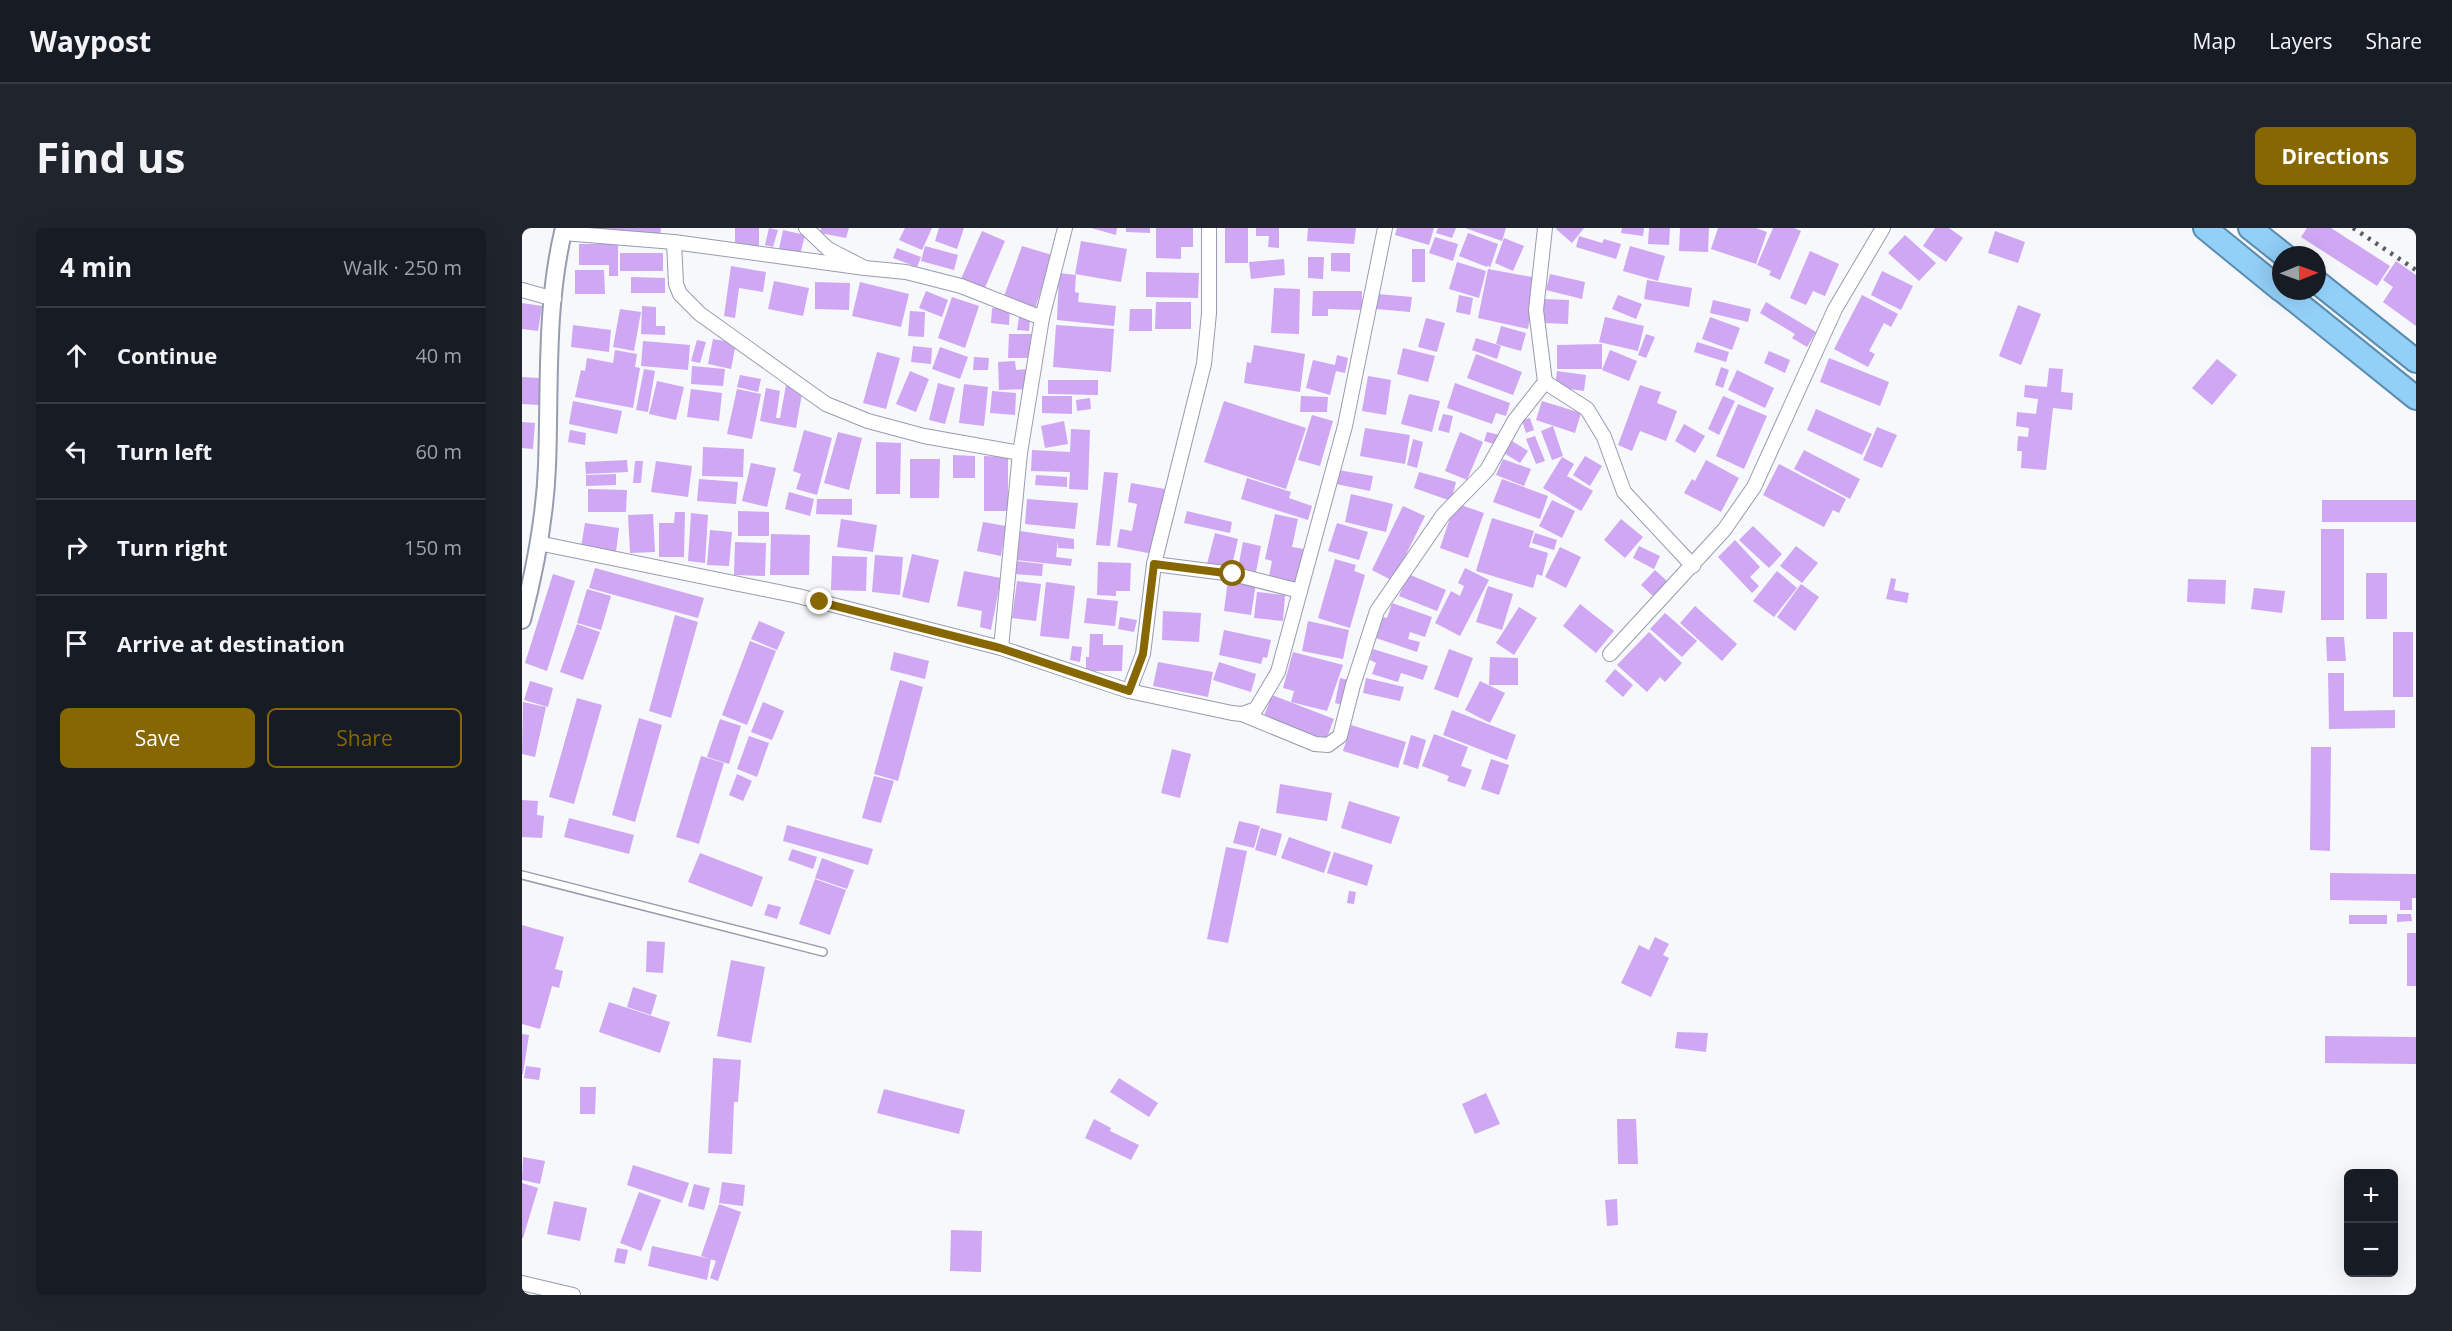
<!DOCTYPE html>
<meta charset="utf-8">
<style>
:root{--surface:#171b24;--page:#20242c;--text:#f1f3f6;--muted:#9ea1a6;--line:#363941;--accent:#876702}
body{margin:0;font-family:"Open Sans",sans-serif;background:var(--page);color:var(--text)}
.controls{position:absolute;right:18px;bottom:18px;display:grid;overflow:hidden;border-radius:9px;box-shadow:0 6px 24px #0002}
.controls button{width:54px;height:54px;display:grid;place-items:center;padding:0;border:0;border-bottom:2px solid var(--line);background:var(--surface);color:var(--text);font:30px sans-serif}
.compass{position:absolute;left:1750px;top:18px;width:54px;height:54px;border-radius:50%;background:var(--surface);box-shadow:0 6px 24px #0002;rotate:89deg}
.stop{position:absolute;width:18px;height:18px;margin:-14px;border:4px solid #876702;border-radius:50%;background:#fff}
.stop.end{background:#876702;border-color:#fff;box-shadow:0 2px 6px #0008}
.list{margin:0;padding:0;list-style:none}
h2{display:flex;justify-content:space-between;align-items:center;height:78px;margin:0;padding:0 24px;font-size:26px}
h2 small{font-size:20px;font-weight:400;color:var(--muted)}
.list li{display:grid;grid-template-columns:39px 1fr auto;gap:18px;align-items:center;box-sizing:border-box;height:96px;padding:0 24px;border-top:2px solid var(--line)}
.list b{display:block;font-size:22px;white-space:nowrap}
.list em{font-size:20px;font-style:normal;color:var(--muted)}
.actions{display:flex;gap:12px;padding:18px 24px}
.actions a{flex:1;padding:14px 0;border:2px solid var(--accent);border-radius:9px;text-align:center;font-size:21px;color:var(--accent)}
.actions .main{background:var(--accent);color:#fff}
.icon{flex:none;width:33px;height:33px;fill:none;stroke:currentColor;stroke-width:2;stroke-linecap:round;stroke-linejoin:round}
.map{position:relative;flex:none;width:1894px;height:1067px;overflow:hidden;border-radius:9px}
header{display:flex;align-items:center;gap:36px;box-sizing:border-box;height:84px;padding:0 30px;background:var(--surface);border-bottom:2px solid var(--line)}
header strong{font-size:28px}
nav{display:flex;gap:33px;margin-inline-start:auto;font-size:21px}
.intro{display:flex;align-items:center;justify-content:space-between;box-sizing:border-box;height:144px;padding:0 36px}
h1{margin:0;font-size:42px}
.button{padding:15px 27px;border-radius:9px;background:var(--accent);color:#fff;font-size:21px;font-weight:700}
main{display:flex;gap:36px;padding:0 36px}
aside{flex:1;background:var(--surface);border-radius:9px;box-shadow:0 6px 24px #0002}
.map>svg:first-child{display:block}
.building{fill:#cfa7f3}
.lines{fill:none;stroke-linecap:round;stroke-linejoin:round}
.service-casing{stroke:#979caf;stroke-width:10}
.minor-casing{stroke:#979caf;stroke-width:16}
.tertiary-casing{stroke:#979caf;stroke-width:20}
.trunk-casing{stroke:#5b8db0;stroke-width:26}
.service{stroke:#fff;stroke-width:7}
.minor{stroke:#fff;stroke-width:14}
.tertiary{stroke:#fff;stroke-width:16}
.trunk{stroke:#93d0f8;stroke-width:22}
.rail{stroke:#5a5c63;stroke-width:4.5;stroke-dasharray:3 6;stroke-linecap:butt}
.route{stroke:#876702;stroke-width:8}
</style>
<header>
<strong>Waypost</strong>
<nav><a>Map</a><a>Layers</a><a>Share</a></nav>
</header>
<div class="intro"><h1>Find us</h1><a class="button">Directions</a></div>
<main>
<aside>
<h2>4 min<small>Walk · 250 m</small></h2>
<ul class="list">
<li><svg class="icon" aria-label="ahead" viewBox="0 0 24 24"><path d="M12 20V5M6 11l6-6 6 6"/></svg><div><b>Continue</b></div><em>40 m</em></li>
<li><svg class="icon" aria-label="left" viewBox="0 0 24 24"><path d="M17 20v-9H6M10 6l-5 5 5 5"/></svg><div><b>Turn left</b></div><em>60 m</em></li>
<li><svg class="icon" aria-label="right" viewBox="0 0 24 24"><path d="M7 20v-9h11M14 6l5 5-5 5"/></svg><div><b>Turn right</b></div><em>150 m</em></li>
<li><svg class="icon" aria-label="arrive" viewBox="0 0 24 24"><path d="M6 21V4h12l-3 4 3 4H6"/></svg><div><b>Arrive at destination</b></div></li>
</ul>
<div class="actions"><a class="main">Save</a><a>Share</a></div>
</aside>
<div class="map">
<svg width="1894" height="1067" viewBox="0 0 1894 1067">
<rect width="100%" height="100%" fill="#f6f8fc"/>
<g class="building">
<polygon points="74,0 139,0 138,9"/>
<rect x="213" y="0" width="24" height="21"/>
<polygon points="247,0 256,2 251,19 243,17"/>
<polygon points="299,0 327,0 324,10 298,5"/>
<polygon points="383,0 410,0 400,22 377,12"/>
<polygon points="417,0 442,0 435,21 413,13"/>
<polygon points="569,0 595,0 594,7"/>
<polygon points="604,0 628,0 628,5 604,4"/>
<polygon points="634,0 671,0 671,19 659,19 659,31 634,30"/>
<rect x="703" y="0" width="23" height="35"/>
<polygon points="734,0 757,0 757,20 746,19 747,8 734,8"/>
<polygon points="786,0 834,0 832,16 785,13"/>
<polygon points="875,0 912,0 907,17 873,7"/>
<polygon points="916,0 934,0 930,10 914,5"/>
<polygon points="943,0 984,0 980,13"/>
<polygon points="1035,0 1062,0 1050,15 1034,1"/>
<polygon points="1100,0 1122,0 1121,8 1099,5"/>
<polygon points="1127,0 1148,0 1147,17 1126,16"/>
<polygon points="1158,0 1187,0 1186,24 1157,23"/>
<polygon points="1196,0 1234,0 1245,4 1234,36 1189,21"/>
<polygon points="1251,0 1272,0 1279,3 1258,52 1247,47 1249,43 1235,37"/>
<polygon points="1413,0 1427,0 1441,10 1424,34 1401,18"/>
<polygon points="1785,0 1809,0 1868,38 1855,58 1779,9"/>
<polygon points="261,2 283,7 277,31 256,26"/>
<polygon points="460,3 483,13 462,62 439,51"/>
<polygon points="1473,3 1503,14 1496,35 1466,25"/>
<polygon points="946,5 976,16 968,40 966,37 965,39 937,28"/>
<polygon points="1383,7 1414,35 1397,53 1366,25"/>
<polygon points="1057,8 1080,15 1082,11 1099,16 1094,31 1054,19"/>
<polygon points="913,9 936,16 931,33 907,25"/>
<polygon points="982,10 1002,18 991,43 973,35"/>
<polygon points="559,13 605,21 599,54 553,46"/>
<polygon points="57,16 96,16 96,48 87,48 87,37 57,37"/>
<polygon points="403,18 436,27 432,42 399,33"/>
<polygon points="500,18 530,27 513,81 481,71"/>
<polygon points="1108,18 1143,28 1136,53 1101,43"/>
<polygon points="375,20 399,29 395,39 371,30"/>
<rect x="890" y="21" width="13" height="33"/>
<polygon points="1288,23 1317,36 1303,68 1291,63 1284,77 1268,70"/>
<rect x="98" y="25" width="43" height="18"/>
<polygon points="809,25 828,25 828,44 809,43"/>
<polygon points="786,29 802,29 801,51 786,50"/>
<polygon points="762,31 763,47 729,51 727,34"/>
<polygon points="1874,33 1894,47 1894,98 1861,74 1871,59 1861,52"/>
<polygon points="935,34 964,43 957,70 927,61"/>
<polygon points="209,38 244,44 241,64 217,60 213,90 202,88"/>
<polygon points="966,41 1015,50 1006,101 956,90"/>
<polygon points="53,42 82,42 83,66 53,66"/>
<polygon points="1360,43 1391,58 1379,82 1349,67"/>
<polygon points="624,44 677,45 676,70 624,69"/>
<polygon points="537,45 554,47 553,64 557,65 556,74 594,78 592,98 535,92"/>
<polygon points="1028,46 1063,54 1060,71 1024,62"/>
<polygon points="109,49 143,50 143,65 109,65"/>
<polygon points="1125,52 1170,60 1167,79 1122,71"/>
<polygon points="252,53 287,60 281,88 246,81"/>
<polygon points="293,54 328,55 327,82 293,81"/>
<polygon points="338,54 387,66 379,99 330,88"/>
<polygon points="752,60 778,61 777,106 749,105"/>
<polygon points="404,63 426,72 420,89 397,80"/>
<polygon points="791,63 840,63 840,82 806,81 806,88 790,88"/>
<polygon points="856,66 890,69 888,84 854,81"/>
<polygon points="937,67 951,70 948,87 934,84"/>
<polygon points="1096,67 1120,76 1114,91 1090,81"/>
<polygon points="1340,67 1376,86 1369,99 1362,95 1347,123 1353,126 1346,139 1312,121"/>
<polygon points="430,69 457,78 443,120 416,110"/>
<polygon points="1022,71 1047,72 1046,96 1021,95"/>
<polygon points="1191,72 1229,81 1226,94 1188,85"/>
<polygon points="634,74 669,74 669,101 633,101"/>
<polygon points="1244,74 1294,104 1285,119 1270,110 1273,106 1238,85"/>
<polygon points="0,75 20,78 16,103 0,101"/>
<polygon points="1496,77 1519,86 1499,137 1477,128"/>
<polygon points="120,78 134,79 134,98 143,98 143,107 119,106"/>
<polygon points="470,80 488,81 487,97 469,95"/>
<polygon points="98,81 119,84 112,123 91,119"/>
<polygon points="608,81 630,81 630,103 607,103"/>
<polygon points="388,83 403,84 402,109 386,108"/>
<polygon points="497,89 508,90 507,103 495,102"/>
<polygon points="1083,89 1122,98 1116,123 1077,114"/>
<polygon points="1188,89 1218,100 1210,122 1180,111"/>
<polygon points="904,90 923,95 915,124 896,119"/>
<polygon points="51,97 89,102 87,124 49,119"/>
<polygon points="534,97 592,101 589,144 531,139"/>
<polygon points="979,98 1004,105 999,123 974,116"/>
<polygon points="487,106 509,106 508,130 486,130"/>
<polygon points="1124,106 1133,109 1124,130 1116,127"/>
<polygon points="954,110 979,118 975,131 950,122"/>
<polygon points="191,111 214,115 209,141 186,136"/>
<polygon points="175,112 184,114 178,135 169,133"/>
<polygon points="121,113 168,117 166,142 119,138"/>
<polygon points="1175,114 1207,124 1204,134 1172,124"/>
<polygon points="1080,116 1080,141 1035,141 1035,117"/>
<polygon points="732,117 783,126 778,164 722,155 725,134 729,135"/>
<polygon points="391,118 410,120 409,136 389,134"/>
<polygon points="418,119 446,129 438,151 410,141"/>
<polygon points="881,120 913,128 906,154 875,146"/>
<polygon points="93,122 115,126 113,139 118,140 111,180 53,169 59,142 63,143 65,130 91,135"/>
<polygon points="1088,122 1115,133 1107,153 1080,142"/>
<polygon points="1247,123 1268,132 1263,145 1242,135"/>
<polygon points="355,124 378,130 364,181 341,175"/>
<polygon points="954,126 1000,144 991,167 945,150"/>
<polygon points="815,127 826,130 823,145 814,143 808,167 784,160 791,132 813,137"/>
<polygon points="452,129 467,130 466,142 451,142"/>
<polygon points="1307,130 1367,154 1358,178 1298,154"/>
<polygon points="1695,131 1715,147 1690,177 1670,160"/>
<polygon points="493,133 494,142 506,141 507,161 477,162 476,134"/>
<polygon points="170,138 203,141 201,158 169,156"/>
<polygon points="1199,139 1207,142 1201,160 1193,157"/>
<polygon points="1527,140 1541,141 1539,164 1551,165 1550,182 1531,180 1524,242 1499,240 1500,223 1495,223 1496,208 1506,209 1507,200 1494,198 1495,184 1514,186 1516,171 1502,169 1503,157 1525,159"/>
<polygon points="122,141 133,143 126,184 114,182"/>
<polygon points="1215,142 1252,160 1243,180 1206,162"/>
<polygon points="388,143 407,151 394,184 374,176"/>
<polygon points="1035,143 1064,147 1062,163 1033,159"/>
<polygon points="218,147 239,151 236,164 215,159"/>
<polygon points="846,148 869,152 864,187 840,183"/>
<polygon points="0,149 17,150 17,177 0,176"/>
<polygon points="526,152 576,152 576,167 526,166"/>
<polygon points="135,153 162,159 154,192 127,186"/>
<polygon points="416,155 433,160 423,196 407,192"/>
<polygon points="933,155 988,175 984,188 974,185 970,196 925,180"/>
<polygon points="442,156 466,159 462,198 437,195"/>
<polygon points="264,157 281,160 274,200 238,193 244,160 258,163 254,190 258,190"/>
<polygon points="1118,157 1139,164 1135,175 1155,183 1144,213 1118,203 1110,223 1096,217"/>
<polygon points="169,161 200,165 197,193 165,189"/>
<polygon points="215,161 239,166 230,211 205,206"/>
<polygon points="470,163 494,165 493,187 468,185"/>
<polygon points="887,166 918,173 910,204 879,196"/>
<polygon points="520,168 550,168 550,186 520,185"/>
<polygon points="779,168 806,169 805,184 778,184"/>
<polygon points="1201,168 1213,173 1197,207 1186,201"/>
<polygon points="568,170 569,181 555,183 554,172"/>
<polygon points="51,173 100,183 95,206 47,196"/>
<polygon points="702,173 784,200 764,261 682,234"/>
<polygon points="1020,173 1059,185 1053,205 1014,192"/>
<polygon points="1216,176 1245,188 1222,241 1194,228"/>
<polygon points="1294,181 1350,206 1340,227 1285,202"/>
<polygon points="921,186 931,188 927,205 916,202"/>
<polygon points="790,187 811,193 798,238 776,232"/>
<polygon points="1008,190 1012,202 1004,205 1000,192"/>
<polygon points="542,193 546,216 523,220 519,198"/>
<polygon points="0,194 13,195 11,221 0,220"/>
<polygon points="1162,196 1183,208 1173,225 1153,213"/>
<polygon points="1031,198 1041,228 1030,232 1019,203"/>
<polygon points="1355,199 1375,207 1360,240 1341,232"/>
<polygon points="843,200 888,207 883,236 838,228"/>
<polygon points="549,201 568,202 566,262 547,261 548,244 509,243 510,222 548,224"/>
<polygon points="48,202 64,205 63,217 46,214"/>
<polygon points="282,202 310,210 295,267 274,261 279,246 271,243"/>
<polygon points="316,204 340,210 327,262 302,255"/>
<polygon points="938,204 961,214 945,252 923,243"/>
<polygon points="965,204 978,207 975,217 962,213"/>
<polygon points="1013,208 1023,233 1014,236 1004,211"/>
<polygon points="891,211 901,214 895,240 885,237"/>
<polygon points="990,213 1006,223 998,235 982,225"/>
<polygon points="354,214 379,215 378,266 354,266"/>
<polygon points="181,219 222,221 221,249 180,248"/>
<polygon points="1282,222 1338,251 1328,271 1272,241"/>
<polygon points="431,227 453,228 453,250 431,250"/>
<polygon points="462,228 486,229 486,283 462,283"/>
<polygon points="1063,228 1080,238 1068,258 1051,247"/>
<polygon points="1040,229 1052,236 1045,248 1071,263 1059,283 1021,260"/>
<polygon points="388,231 418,231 417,270 388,270"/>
<polygon points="981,231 1009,241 1002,258 974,247"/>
<polygon points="105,232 106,244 64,246 63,234"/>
<polygon points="1184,232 1217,250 1199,284 1162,265 1170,251 1173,253"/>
<polygon points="113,233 121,233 119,255 111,255"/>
<polygon points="134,233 170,238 166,269 129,264"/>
<polygon points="229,235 254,240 245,279 220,273"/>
<polygon points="1257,236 1324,271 1317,285 1311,282 1302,299 1241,267"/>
<polygon points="816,242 851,248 848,263 814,256"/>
<polygon points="582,244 596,245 588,318 574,317"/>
<polygon points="897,244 934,254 929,273 892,260"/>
<polygon points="94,246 94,257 64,258 64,247"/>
<polygon points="514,247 545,249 545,259 513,257"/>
<polygon points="725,250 769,264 767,270 790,278 786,292 719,271"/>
<polygon points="177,251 216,254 214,276 175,273"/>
<polygon points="980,251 1026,268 1018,291 971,274"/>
<polygon points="609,255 643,261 631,326 595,319 598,301 610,303 615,276 606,274"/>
<polygon points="66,261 105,262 104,284 66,284"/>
<polygon points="267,264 292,271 288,288 263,281"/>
<polygon points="829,266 871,276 864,304 823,294"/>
<polygon points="295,271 330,271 330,287 294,286"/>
<polygon points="505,271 556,275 553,301 503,296"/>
<polygon points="1030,272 1053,283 1040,310 1017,298"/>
<rect x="1800" y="272" width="94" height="22"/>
<polygon points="933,275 962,285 946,330 918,320"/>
<polygon points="881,278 903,288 871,353 850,342"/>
<polygon points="216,283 247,284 247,308 216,308"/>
<polygon points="665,283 710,294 708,305 662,295"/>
<polygon points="153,284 163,284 162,329 137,329 137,295 152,295"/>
<polygon points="169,285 186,287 183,335 166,333"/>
<polygon points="131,286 133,324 108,325 106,287"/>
<polygon points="753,286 776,291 770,319 782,321 774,359 746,353 750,333 743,331"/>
<polygon points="970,290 1012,303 1007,319 1026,325 1020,348 1015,346 1011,360 954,343"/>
<polygon points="319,291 355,297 351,324 315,319"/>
<polygon points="1099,291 1121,309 1103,330 1082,312"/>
<polygon points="461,294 484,298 479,328 455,323"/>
<polygon points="63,295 97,300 94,324 59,319"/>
<polygon points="815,295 846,304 837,332 806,323"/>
<polygon points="1231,298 1260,326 1247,340 1217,312"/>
<rect x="1799" y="301" width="23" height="91"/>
<polygon points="188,302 210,304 207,338 185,337"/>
<polygon points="498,303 552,311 552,321 536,320 536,312 534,329 550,331 549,338 494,332"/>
<polygon points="693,305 716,311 709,342 685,336"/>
<polygon points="1013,305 1035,312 1032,322 1010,315"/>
<polygon points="249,306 288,307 287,347 248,347"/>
<polygon points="1213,312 1238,339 1228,349 1237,358 1230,365 1196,329"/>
<polygon points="213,314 244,315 243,348 212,347"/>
<polygon points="721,314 739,318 734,344 716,340"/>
<polygon points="1117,318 1138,328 1132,341 1111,330"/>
<polygon points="1274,318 1296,335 1280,355 1258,338"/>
<polygon points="1038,319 1059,329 1044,360 1023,349"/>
<polygon points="390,326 417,332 407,375 380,369"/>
<polygon points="353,327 381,329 378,367 350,364"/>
<polygon points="310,328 345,329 344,363 309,362"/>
<polygon points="813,331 834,337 832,343 843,347 828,400 796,390"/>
<polygon points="493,333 521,336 520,348 492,346"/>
<polygon points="576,334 609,335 608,363 594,363 594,368 575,367"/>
<polygon points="73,340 182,370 176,390 67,360"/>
<polygon points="943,340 967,352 938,408 913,395 929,363 938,368 942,358 936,355"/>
<polygon points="1133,342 1145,353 1132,369 1119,357"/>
<polygon points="442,343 479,350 469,402 458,399 460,383 435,378"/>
<polygon points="1255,343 1275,360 1252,389 1231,373"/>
<rect x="1844" y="345" width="21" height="46"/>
<polygon points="31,346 53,353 25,443 3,435"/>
<polygon points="886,346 924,362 915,383 877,368"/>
<polygon points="1369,350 1374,351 1372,362 1387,365 1385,375 1364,371"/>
<polygon points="706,351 734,355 729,387 702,383"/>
<polygon points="1666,351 1704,352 1703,376 1665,374"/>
<polygon points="495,353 519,356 514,393 490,390"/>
<polygon points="524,354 553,358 547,411 518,408"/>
<polygon points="1279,356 1297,369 1273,403 1255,389"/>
<polygon points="966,358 991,366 980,402 954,394"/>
<polygon points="1732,360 1763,363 1760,385 1729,381"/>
<polygon points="65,361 89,368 79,402 55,395"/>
<polygon points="735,364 763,367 761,393 732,390"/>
<polygon points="565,370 596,373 593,398 562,395"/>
<polygon points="870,375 910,389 903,409 888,404 886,411 898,414 895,424 854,410 861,389 865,390"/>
<polygon points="1058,376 1092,403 1074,425 1041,398"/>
<polygon points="1173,378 1215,416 1200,433 1158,395"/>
<polygon points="997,379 1015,390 992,427 974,415"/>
<polygon points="641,383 679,385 677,414 640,412"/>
<polygon points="1143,385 1175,413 1160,429 1128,401"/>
<polygon points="153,387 176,394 149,490 127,483"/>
<polygon points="598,389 615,392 612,404 596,401"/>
<polygon points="237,393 263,404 255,422 229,411"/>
<polygon points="786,393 827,402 821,431 780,423"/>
<polygon points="55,396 78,404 61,452 38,444"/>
<polygon points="702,402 749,412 745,430 741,429 739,436 697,427"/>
<polygon points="1127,404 1160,435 1143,454 1138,449 1125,464 1095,437"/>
<rect x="1871" y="404" width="20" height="65"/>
<polygon points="568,406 581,406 581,417 601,417 600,443 564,443 564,429 567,429"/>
<polygon points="1804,409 1822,409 1824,433 1805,433"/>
<polygon points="228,413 254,423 225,497 200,487"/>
<polygon points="550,418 560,419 558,434 548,432"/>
<polygon points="851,421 906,438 901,452 879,445 876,454 850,446 854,435 848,432"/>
<polygon points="927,421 951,430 936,470 912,461"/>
<polygon points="372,424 407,433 403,451 368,442"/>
<polygon points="771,424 821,437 805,483 769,474 772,463 761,460"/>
<polygon points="968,429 996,430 996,457 967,457"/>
<polygon points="636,434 691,444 686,469 631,458"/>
<polygon points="697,434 734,446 729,464 691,452"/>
<polygon points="1093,441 1111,457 1101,469 1083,453"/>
<polygon points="1806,445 1822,445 1822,483 1873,482 1873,500 1807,501"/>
<polygon points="818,450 826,452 821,477 813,475"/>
<polygon points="844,450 882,459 878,473 841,465"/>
<polygon points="378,452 401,459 376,553 352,546"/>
<polygon points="8,453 31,460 26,479 2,472"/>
<polygon points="958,453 983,465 968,495 943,482"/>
<polygon points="750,467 812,491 804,512 742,488"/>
<polygon points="55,470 80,477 52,576 27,569"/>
<polygon points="1,474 24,479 13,529 0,526"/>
<polygon points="241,474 262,483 250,512 229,504"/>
<polygon points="930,482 994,507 985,532 921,507"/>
<polygon points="117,490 140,497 113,594 90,587"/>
<polygon points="198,491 219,498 207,536 185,529"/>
<polygon points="829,497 884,514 876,540 821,523"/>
<polygon points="912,506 946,519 939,538 950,542 943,559 925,553 927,548 900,538"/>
<polygon points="889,507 904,512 896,541 881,536"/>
<polygon points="227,508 247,515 235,549 215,541"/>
<polygon points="1789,519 1809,519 1808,623 1788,622"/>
<polygon points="650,521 669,526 658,570 639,565"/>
<polygon points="179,528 202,535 177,616 154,609"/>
<polygon points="969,531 987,537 977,567 959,561"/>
<polygon points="215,546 230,553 221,573 207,567"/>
<polygon points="352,548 372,553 359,595 340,590"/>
<polygon points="758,556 810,565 805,593 754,585"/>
<polygon points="0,572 16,573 15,587 22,588 20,610 0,609"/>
<polygon points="827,573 878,589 869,616 819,600"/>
<polygon points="47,590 112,607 107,626 42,609"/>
<polygon points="717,593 738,598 732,620 711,615"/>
<polygon points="265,597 351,621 346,637 261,613"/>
<polygon points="739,600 760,606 754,628 733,622"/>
<polygon points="767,609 809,624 802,645 759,630"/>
<polygon points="704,619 725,623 706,715 685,711"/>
<polygon points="270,621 295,629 291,641 266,632"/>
<polygon points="812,624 851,637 845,658 805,645"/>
<polygon points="178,625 241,649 230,679 166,654"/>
<polygon points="300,630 332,642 325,661 293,650"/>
<polygon points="1808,645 1894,646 1894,670 1890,670 1890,682 1878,682 1878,673 1808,672"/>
<polygon points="293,651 324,662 308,707 277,696"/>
<polygon points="827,663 834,664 832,676 825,675"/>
<polygon points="246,676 259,679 255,691 242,687"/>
<polygon points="1875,686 1889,686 1890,693 1875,694"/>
<rect x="1827" y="687" width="38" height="9"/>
<polygon points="0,697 42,709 33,741 41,743 37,760 30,758 18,801 0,796"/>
<rect x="1885" y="705" width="9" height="53"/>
<polygon points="1133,709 1147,716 1141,727 1147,730 1129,769 1099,755 1117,717 1127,722"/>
<polygon points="125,713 143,714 141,745 124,744"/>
<polygon points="209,732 243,739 229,815 195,808"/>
<polygon points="111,759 135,767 129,787 105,779"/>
<polygon points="87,774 148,794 138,825 77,804"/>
<polygon points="1155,804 1186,805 1184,824 1153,820"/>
<polygon points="0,806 7,807 1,846 0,846"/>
<polygon points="1803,808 1894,809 1894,836 1803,835"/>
<polygon points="191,830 219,832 216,874 212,874 210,926 186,925"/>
<polygon points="4,838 19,840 17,852 2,850"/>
<polygon points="597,850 636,875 627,889 588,864"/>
<polygon points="58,859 74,859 73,886 58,886"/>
<polygon points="362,861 443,882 437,906 355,885"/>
<polygon points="964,865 978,896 953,906 940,876"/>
<polygon points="572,891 589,900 588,903 617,917 609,932 563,910"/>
<polygon points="1095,891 1114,891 1116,936 1096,936"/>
<polygon points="1,929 23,933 18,956 0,952"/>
<polygon points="111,937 167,955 160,975 105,957"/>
<polygon points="200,954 223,957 221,978 197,975"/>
<polygon points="0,955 16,960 1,1010 0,1010"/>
<polygon points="172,956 188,960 182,982 166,978"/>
<polygon points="117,964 139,972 119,1023 98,1015"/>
<polygon points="1095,971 1096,997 1085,998 1083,972"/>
<polygon points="32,973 65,980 58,1013 25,1006"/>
<polygon points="197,976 219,984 196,1053 188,1050 194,1033 179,1028"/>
<polygon points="429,1002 460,1003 459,1044 428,1043"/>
<polygon points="130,1018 189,1031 185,1052 126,1038"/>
<polygon points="95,1020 106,1022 103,1036 92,1034"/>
</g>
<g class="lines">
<defs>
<polyline id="service" points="0,647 301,724"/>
<g id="minor">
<polyline points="284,0 306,21 343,40 384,44 439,58 520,90"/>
<polyline points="41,5 152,14 343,40"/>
<polyline points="152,14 154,56 158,66 178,86 304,176 346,193 402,208 498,225"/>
<polyline points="0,62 32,71"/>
<polyline points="1023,154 1065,181 1082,209 1102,264 1171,338"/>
<polyline points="16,315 276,368 479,420 607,463 710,485 720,486 734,481 756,444 823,198 863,0"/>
<polyline points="632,336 711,346 778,363"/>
<polyline points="479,420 498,225 520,90 543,0"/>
<polyline points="1088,426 1202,302 1232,259 1313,81 1361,0"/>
<polyline points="607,463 621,426 632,336 682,136 687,85 687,0"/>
<polyline points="720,486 793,516 806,517 818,508 831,457 855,383 921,287 965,242 993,192 1023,154 1014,82 1023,0"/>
<polyline points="0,1055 51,1067"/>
</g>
<path id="tertiary" d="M 0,392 C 13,342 23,290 25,238 C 28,159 23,77 42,0"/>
<g id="trunk">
<polyline points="1683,0 1759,62"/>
<polyline points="1728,0 1762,27"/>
<polyline points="1795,54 1894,133"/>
<polyline points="1761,63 1894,170"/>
</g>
</defs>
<use href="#service" class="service-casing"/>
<use href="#minor" class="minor-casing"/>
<use href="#tertiary" class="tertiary-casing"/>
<use href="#trunk" class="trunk-casing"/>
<use href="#service" class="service"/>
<use href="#minor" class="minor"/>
<use href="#tertiary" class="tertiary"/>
<use href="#trunk" class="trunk"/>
<polyline class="rail" points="1831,0 1894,42"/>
</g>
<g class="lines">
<polyline class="route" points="298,374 478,420 607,463 621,426 632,336 711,346"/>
</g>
</svg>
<div class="controls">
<button>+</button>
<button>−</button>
</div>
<svg class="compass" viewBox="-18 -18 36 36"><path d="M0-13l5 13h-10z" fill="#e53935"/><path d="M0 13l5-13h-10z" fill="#9ea1a6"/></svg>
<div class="stop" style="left:711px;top:346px"></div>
<div class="stop end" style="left:298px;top:374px"></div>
</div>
</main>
